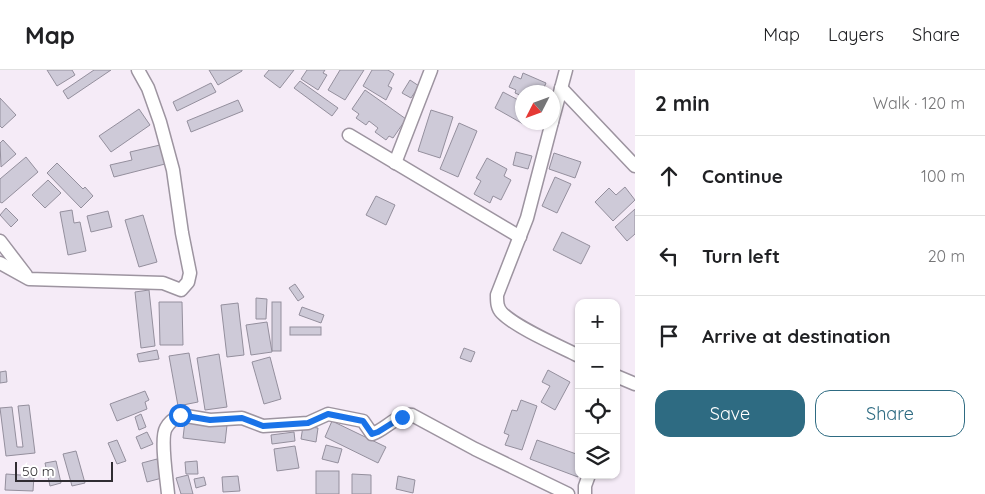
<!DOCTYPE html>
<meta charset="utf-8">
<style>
:root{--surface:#fff;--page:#f6f6f6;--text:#202124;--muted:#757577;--line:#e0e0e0;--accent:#2e6b82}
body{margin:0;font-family:Quicksand,sans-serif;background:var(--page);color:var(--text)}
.controls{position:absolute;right:15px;bottom:15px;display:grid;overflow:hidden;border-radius:10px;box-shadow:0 1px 4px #0004}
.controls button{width:45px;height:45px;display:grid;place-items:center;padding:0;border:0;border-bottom:1px solid var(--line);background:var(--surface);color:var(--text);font:25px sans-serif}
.compass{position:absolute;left:515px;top:15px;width:45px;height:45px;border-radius:50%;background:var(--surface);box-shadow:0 1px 4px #0004;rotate:228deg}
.scale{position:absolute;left:15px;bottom:12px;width:98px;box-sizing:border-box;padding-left:5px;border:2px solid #302d32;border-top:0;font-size:14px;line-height:18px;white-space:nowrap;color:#302d32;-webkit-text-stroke:4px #fff;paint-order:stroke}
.stop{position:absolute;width:15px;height:15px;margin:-11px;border:4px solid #1a73e8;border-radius:50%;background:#fff}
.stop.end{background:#1a73e8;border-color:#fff;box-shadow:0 1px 5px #0008}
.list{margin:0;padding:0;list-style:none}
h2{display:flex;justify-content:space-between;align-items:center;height:65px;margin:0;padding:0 20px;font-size:21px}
h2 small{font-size:16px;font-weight:400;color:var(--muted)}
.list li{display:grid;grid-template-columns:32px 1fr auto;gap:15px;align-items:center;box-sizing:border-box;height:80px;padding:0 20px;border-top:1px solid var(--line)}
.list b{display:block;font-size:19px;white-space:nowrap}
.list em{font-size:16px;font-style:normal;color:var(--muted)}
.actions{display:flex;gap:10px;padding:15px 20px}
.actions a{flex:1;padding:11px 0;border:1px solid var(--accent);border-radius:15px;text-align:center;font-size:18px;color:var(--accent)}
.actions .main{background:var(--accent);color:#fff}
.icon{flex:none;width:28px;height:28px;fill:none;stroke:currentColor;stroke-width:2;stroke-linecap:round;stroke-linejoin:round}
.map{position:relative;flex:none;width:635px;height:424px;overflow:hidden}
header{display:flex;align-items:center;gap:30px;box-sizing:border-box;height:70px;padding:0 25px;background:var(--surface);border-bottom:1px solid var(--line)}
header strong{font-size:24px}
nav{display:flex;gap:28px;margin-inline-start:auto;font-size:18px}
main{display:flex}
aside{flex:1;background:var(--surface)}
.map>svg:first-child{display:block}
.building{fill:#cecad8;stroke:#948f9d}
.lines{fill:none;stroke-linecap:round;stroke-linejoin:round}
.street-casing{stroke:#9d94a0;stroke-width:15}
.street{stroke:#fff;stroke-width:12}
.route{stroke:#1a73e8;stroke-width:6}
</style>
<header>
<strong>Map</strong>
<nav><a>Map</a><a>Layers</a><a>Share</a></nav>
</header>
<main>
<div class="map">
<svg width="635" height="424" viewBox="0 0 635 424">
<rect width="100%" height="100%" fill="#f5ebf7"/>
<g class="building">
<polygon points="47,0 72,0 75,5 57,16"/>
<polygon points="94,0 111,0 68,29 63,21"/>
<polygon points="209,0 242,0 242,1 218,15"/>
<polygon points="269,0 294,0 280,18 264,6"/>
<polygon points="307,0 325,0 323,3 327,5 318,20 301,9"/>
<polygon points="340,0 364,0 345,30 328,20"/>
<polygon points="372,0 388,0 394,4 388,16 392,18 386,30 363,16"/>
<polygon points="523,3 546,13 542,22 522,22 522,26 515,23 516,20 509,17 514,6 521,9"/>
<polygon points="410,10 419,16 411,28 402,23"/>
<polygon points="300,11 338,38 332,46 294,18"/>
<polygon points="211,13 216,22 177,41 173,32"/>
<polygon points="365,20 406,49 393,68 389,66 386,70 375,62 378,58 369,51 366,55 356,48 359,44 352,39"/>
<polygon points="503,22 522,32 522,52 526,52 525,55 495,38"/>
<polygon points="0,28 16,45 2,58 0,56"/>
<polygon points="238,30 243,41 191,62 187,51"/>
<polygon points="139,39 150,55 111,82 99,66"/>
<polygon points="431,40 453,47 440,88 418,81"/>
<polygon points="459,53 477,61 458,107 440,99"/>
<polygon points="3,70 16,84 1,97 0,73"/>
<polygon points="160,75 165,94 114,107 110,95 132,90 130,82"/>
<polygon points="516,82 532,86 528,99 513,95"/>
<polygon points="554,83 581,92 575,108 549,99"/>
<polygon points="26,87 38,102 2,133 0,132 0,109"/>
<polygon points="487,88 507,99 504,106 511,110 501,130 493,126 490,133 474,124 481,111 476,108"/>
<polygon points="57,93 83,119 85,117 93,126 81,138 47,103"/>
<polygon points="555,107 571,114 557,143 542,136"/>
<polygon points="48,110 61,123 45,138 32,125"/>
<polygon points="625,117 635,130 613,151 595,132 609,118 616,125"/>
<polygon points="376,126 395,135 386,155 366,145"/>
<polygon points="6,138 18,150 11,157 0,145"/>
<polygon points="635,139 635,164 627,171 615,157"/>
<polygon points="72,140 74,153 80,152 86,181 68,185 60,142"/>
<polygon points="108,141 112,157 91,162 87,146"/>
<polygon points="143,145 157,192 139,197 125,150"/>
<polygon points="562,162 590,176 581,194 553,180"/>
<polygon points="295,214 304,227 298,231 289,218"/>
<polygon points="149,220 155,276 141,278 135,222"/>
<polygon points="256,228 267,229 266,249 256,249"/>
<polygon points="159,232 182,232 183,275 160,275"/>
<rect x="272" y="232" width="9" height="49"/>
<polygon points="238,233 244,285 227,287 221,235"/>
<polygon points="302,237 324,245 321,253 299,245"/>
<polygon points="267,252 272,282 251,285 246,255"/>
<rect x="290" y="257" width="31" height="8"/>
<polygon points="464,278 475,282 471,292 460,288"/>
<polygon points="157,280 159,289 139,292 137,284"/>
<polygon points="189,283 198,332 178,336 169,286"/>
<polygon points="219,284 227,337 205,340 197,288"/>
<polygon points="270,287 281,329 264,334 252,292"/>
<polygon points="548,300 570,312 555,340 541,332 550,316 542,312"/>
<polygon points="6,301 7,312 0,313 0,302"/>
<polygon points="145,321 149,330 145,332 147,339 117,351 110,334"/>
<polygon points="521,330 537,336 522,380 505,375 509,365 504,363 512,340 517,341"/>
<polygon points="29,335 35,383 6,386 0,338 12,337 17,377 23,377 18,336"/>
<polygon points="141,344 146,357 139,360 135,347"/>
<polygon points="185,351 227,355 225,373 183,368"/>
<polygon points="332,351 386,377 378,393 325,367"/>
<polygon points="303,356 318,358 316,372 301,369"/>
<polygon points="147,362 153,374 141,379 136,367"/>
<polygon points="294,362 295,371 272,374 271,365"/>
<polygon points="117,370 126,391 117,394 108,373"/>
<polygon points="537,370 579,385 578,407 530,389"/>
<polygon points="326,375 342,379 338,393 322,389"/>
<polygon points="295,376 299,398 277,401 274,379"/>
<polygon points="76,381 85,413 72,416 63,384"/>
<polygon points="157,389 162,408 147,412 142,393"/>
<polygon points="56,391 61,413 50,416 45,393"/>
<polygon points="197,391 198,404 186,404 185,392"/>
<rect x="316" y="401" width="23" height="23"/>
<polygon points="6,404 34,406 33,421 5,420"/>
<polygon points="352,404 371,405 371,424 352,424"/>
<polygon points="188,405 193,424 181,424 176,408"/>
<polygon points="238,406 240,421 223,422 222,407"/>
<polygon points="398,406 415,410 413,423 396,419"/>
<polygon points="204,407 206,415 196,418 194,409"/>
</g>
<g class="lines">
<defs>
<g id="street">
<polyline points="561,18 635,96"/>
<path d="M 552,52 L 527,148 L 497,225 C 497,232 497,238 502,243 C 517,258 559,276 579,286"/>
<polyline points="552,52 566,0"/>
<polyline points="349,65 520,167"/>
<polyline points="395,93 431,0"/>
<polyline points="0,171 26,205"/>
<polyline points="0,193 29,209 163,213 181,220 188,212 190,203 182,163 173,100 160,52 148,18 138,0"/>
<polyline points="616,306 635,314"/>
<path d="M 168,424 C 167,411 160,368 166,358 C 169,352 175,348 180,345 L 210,350 L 242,348 L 263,356 L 308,353 L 328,344 L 363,351 L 372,364 C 385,360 398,343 412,345 L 475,379 L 568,424"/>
<polyline points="585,424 585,416 589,405"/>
</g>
</defs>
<use href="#street" class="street-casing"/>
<use href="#street" class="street"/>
</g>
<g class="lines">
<polyline class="route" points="180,345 210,350 242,348 263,356 308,353 328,344 363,351 372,364 378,362 402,347"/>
</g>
</svg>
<div class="controls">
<button>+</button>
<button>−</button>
<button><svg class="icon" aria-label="locate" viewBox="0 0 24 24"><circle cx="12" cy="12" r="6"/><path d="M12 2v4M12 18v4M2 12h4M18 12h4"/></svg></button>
<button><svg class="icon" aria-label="layers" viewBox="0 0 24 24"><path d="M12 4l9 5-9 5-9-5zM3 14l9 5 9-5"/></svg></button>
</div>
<svg class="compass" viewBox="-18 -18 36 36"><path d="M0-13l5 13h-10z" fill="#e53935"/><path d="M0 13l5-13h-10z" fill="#757577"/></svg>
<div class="scale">50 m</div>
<div class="stop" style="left:180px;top:345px"></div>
<div class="stop end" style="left:402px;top:347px"></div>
</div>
<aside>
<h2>2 min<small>Walk · 120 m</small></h2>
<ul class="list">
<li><svg class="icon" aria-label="ahead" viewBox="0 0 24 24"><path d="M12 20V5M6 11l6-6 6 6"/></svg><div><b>Continue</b></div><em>100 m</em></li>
<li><svg class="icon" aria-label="left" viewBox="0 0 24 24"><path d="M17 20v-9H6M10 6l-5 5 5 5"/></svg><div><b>Turn left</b></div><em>20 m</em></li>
<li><svg class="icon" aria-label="arrive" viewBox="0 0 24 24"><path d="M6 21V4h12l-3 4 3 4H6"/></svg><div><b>Arrive at destination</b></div></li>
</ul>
<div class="actions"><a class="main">Save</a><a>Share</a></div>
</aside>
</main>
